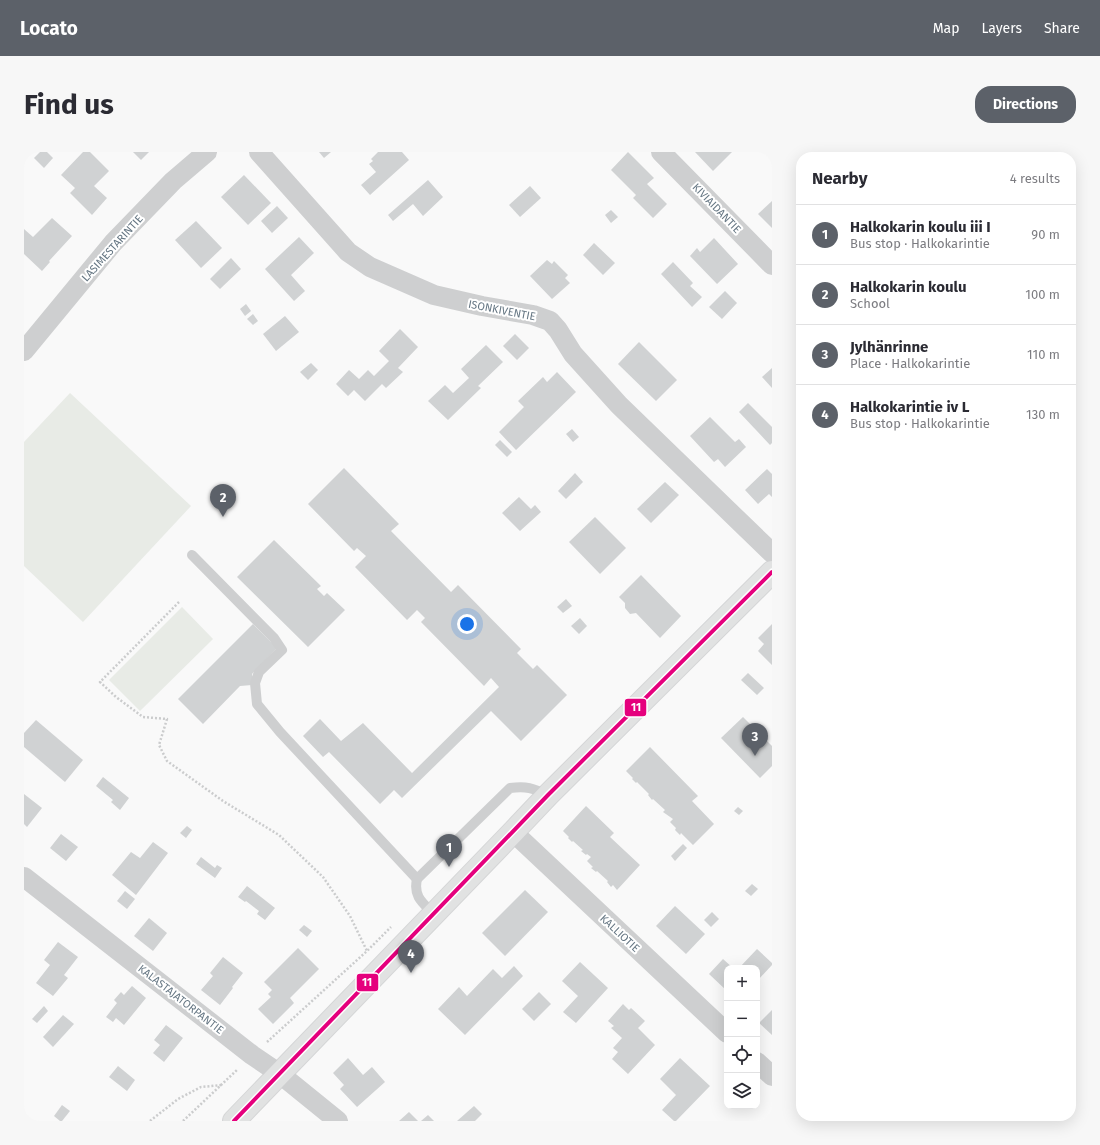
<!DOCTYPE html>
<meta charset="utf-8">
<style>
:root{--surface:#fff;--page:#f7f7f7;--text:#2b2b33;--muted:#7c7c81;--line:#e1e1e2;--accent:#5c6169}
body{margin:0;font-family:"Fira Sans",sans-serif;background:var(--page);color:var(--text)}
.controls{position:absolute;right:12px;bottom:12px;display:grid;overflow:hidden;border-radius:8px;box-shadow:0 4px 16px #0002}
.controls button{width:36px;height:36px;display:grid;place-items:center;padding:0;border:0;border-bottom:1px solid var(--line);background:var(--surface);color:var(--text);font:20px sans-serif}
.you{position:absolute;left:443px;top:472px;width:14px;height:14px;margin:-10px;border:3px solid #fff;border-radius:50%;background:#1a73e8;box-shadow:0 0 0 6px #1a73e833}
.badge{display:grid;place-items:center;width:26px;height:26px;border-radius:50%;background:var(--accent);color:#fff;font-size:13px;font-weight:700}
.pin{position:absolute;translate:-50% -33px;filter:drop-shadow(0 1px 2px #0008)}
.pin::after{content:'';position:absolute;top:21px;width:14px;height:12px;background:inherit;clip-path:polygon(0 0,100% 0,50% 100%)}
.list{margin:0;padding:0;list-style:none}
h2{display:flex;justify-content:space-between;align-items:center;height:52px;margin:0;padding:0 16px;font-size:17px}
h2 small{font-size:13px;font-weight:400;color:var(--muted)}
.list li{display:grid;grid-template-columns:26px 1fr auto;gap:12px;align-items:center;box-sizing:border-box;height:60px;padding:0 16px;border-top:1px solid var(--line)}
.list b{display:block;font-size:15px;white-space:nowrap}
.list p{margin:0;font-size:13px;white-space:nowrap;color:var(--muted)}
.list em{font-size:13px;font-style:normal;color:var(--muted)}
.icon{flex:none;width:22px;height:22px;fill:none;stroke:currentColor;stroke-width:2;stroke-linecap:round;stroke-linejoin:round}
.map{position:relative;flex:none;width:748px;height:969px;overflow:hidden;border-radius:16px}
header{display:flex;align-items:center;gap:24px;box-sizing:border-box;height:56px;padding:0 20px;background:var(--accent);color:#fff}
header strong{font-size:19px}
nav{display:flex;gap:22px;margin-inline-start:auto;font-size:14px}
.intro{display:flex;align-items:center;justify-content:space-between;box-sizing:border-box;height:96px;padding:0 24px}
h1{margin:0;font-size:28px}
.button{padding:10px 18px;border-radius:16px;background:var(--accent);color:#fff;font-size:14px;font-weight:700}
main{display:flex;gap:24px;padding:0 24px}
aside{flex:1;background:var(--surface);border-radius:16px;box-shadow:0 4px 16px #0002}
.map>svg:first-child{display:block}
.pitch{fill:#e8ebe6}
.building{fill:#d0d2d3}
.lines{fill:none;stroke-linecap:round;stroke-linejoin:round}
.secondary-casing{stroke:#d5d6d7;stroke-width:24}
.path{stroke:#cbcccd;stroke-width:2.5;stroke-dasharray:2 2;stroke-linecap:butt}
.lane{stroke:#cecfd0;stroke-width:10}
.street{stroke:#cecfd0;stroke-width:20}
.secondary{stroke:#e1e2e2;stroke-width:22}
.bus-1-casing{stroke:#fff;stroke-width:7}
.bus-1{stroke:#e5007d;stroke-width:4}
.labels{text-anchor:middle;stroke-width:4;stroke-linejoin:round;paint-order:stroke}
.street-label{font-size:11px;fill:#657683;stroke:#fff}
.line-badge{stroke:#fff;stroke-width:1.5}
.badge-label{font-size:11px;text-anchor:middle;font-weight:bold;fill:#fff}
</style>
<header>
<strong>Locato</strong>
<nav><a>Map</a><a>Layers</a><a>Share</a></nav>
</header>
<div class="intro"><h1>Find us</h1><a class="button">Directions</a></div>
<main>
<div class="map">
<svg width="748" height="969" viewBox="0 0 748 969">
<rect width="100%" height="100%" fill="#f9f9f9"/>
<g class="pitch">
<polygon points="46,241 167,354 59,470 0,414 0,290"/>
<polygon points="158,455 189,487 116,559 85,528"/>
</g>
<g class="building">
<polygon points="16,0 23,0 29,6 20,16 10,6"/>
<polygon points="59,0 66,0 85,19 70,34 83,46 68,63 46,41 51,36 37,23"/>
<polygon points="109,0 125,0 117,8"/>
<polygon points="295,0 307,0 300,6"/>
<polygon points="354,0 378,0 385,8 346,43 337,33 352,20 345,12 349,9 347,7"/>
<polygon points="604,0 630,26 623,32 643,52 629,66 609,46 612,43 587,18"/>
<polygon points="671,0 708,0 689,19"/>
<polygon points="220,23 247,51 224,73 197,45"/>
<polygon points="404,28 419,45 399,64 389,52 369,69 364,63"/>
<polygon points="506,34 517,46 496,65 485,53"/>
<polygon points="748,49 748,76 734,62"/>
<polygon points="253,54 264,66 248,81 237,69"/>
<polygon points="587,58 594,65 587,71 581,63"/>
<polygon points="28,66 48,84 25,109 26,110 18,119 0,102 0,77 9,85"/>
<polygon points="172,69 198,96 177,116 151,88"/>
<polygon points="275,85 290,101 267,123 281,139 270,149 241,117"/>
<polygon points="690,86 714,112 693,132 666,104 673,96 676,100"/>
<polygon points="570,91 591,111 579,123 559,103"/>
<polygon points="207,106 217,117 196,137 186,127"/>
<polygon points="523,108 528,112 530,109 544,123 541,126 546,131 528,147 506,124"/>
<polygon points="649,110 669,131 666,134 678,145 668,155 637,122"/>
<polygon points="701,139 713,151 698,167 685,155"/>
<polygon points="222,152 227,159 221,164 216,157"/>
<polygon points="229,162 234,169 229,173 223,167"/>
<polygon points="261,164 275,180 252,199 239,182"/>
<polygon points="376,177 394,195 374,216 379,220 362,236 358,232 341,249 330,238 324,244 312,232 325,218 335,227 344,218 350,224 365,209 355,199"/>
<polygon points="491,182 505,196 493,208 479,194"/>
<polygon points="615,190 653,228 632,249 594,212"/>
<polygon points="462,193 479,210 454,234 457,236 424,268 404,249 421,233 429,241 445,226 437,217"/>
<polygon points="287,211 294,218 284,228 276,220"/>
<polygon points="748,216 748,236 738,225"/>
<polygon points="533,220 552,240 492,298 475,280 500,255 494,249 519,225 523,230"/>
<polygon points="724,251 748,275 748,291 746,293 715,260"/>
<polygon points="686,265 711,290 715,287 722,295 701,315 694,307 690,310 666,284"/>
<polygon points="548,277 555,285 549,290 542,282"/>
<polygon points="476,288 488,300 483,305 471,293"/>
<polygon points="320,316 375,372 367,379 427,440 434,433 497,497 493,501 509,517 513,513 543,543 497,589 467,559 378,646 370,638 356,652 305,600 299,605 279,584 296,567 317,589 339,571 388,621 475,535 467,526 460,534 397,470 401,466 393,458 383,468 331,415 342,404 333,396 330,399 284,352"/>
<polygon points="743,317 748,322 748,345 745,342 734,352 721,338"/>
<polygon points="551,321 559,330 542,347 534,339"/>
<polygon points="641,330 655,343 627,371 613,357"/>
<polygon points="495,345 507,357 511,353 517,360 496,379 478,361"/>
<polygon points="571,365 602,396 576,422 545,390"/>
<polygon points="250,388 297,434 293,437 300,444 303,441 321,458 284,495 213,425"/>
<polygon points="617,423 657,464 636,486 612,461 606,462 601,456 601,451 595,445"/>
<polygon points="542,447 548,454 539,461 533,455"/>
<polygon points="556,466 563,474 555,482 547,474"/>
<polygon points="229,472 253,496 228,522 228,533 216,534 179,572 154,547"/>
<polygon points="748,472 748,513 734,499 740,492 734,486"/>
<polygon points="724,521 740,536 733,543 717,528"/>
<polygon points="719,565 748,594 748,614 736,626 697,586"/>
<polygon points="12,568 59,608 41,630 0,595 0,581"/>
<polygon points="626,595 674,644 668,649 690,672 669,693 657,681 656,683 651,678 652,676 646,670 649,667 639,660 641,658 629,647 628,648 624,643 625,642 613,630 612,631 608,627 609,626 602,619"/>
<polygon points="79,625 105,646 96,658 87,650 89,648 72,634"/>
<polygon points="0,642 18,656 3,675 0,672"/>
<polygon points="562,654 590,681 586,685 616,713 593,738 589,733 587,735 583,730 584,729 573,719 572,720 567,716 569,715 563,709 567,705 563,702 562,703 557,699 559,698 549,689 548,690 544,686 545,685 539,679"/>
<polygon points="714,655 719,659 715,663 710,659"/>
<polygon points="163,674 168,678 162,686 156,681"/>
<polygon points="37,682 54,695 42,709 26,696"/>
<polygon points="129,690 144,701 112,743 88,723 107,700 116,706"/>
<polygon points="659,692 663,696 651,709 647,704"/>
<polygon points="177,705 191,716 193,713 198,716 191,726 172,712"/>
<polygon points="728,732 734,737 727,744 721,739"/>
<polygon points="223,734 251,756 241,768 233,762 235,759 222,749 221,750 214,745"/>
<polygon points="501,738 524,760 481,804 458,781"/>
<polygon points="101,739 111,747 103,757 93,749"/>
<polygon points="651,754 681,782 662,802 632,774"/>
<polygon points="688,760 695,767 687,775 680,768"/>
<polygon points="125,766 143,781 129,799 110,784"/>
<polygon points="280,773 288,779 283,785 275,778"/>
<polygon points="34,790 54,805 40,823 44,826 29,844 12,831 26,813 20,808"/>
<polygon points="274,796 295,817 266,846 270,851 249,872 234,857 247,845 244,842 248,838 240,830"/>
<polygon points="733,797 748,811 748,813 733,829 733,816 715,816"/>
<polygon points="199,805 219,821 208,835 209,836 196,853 177,838 189,824 186,821"/>
<polygon points="699,807 709,816 703,816 703,839 685,822"/>
<polygon points="556,810 584,836 552,871 539,860 554,844 538,829"/>
<polygon points="490,814 499,824 441,883 414,857 435,835 443,844 469,817 478,826"/>
<polygon points="108,834 122,846 100,873 92,866 89,870 82,865 93,851 90,848 97,840 100,843"/>
<polygon points="515,840 527,852 510,869 498,857"/>
<polygon points="599,852 605,858 607,856 621,869 614,876 631,893 604,922 588,907 594,900 589,896 598,886 587,876 590,874 584,869"/>
<polygon points="20,854 24,859 13,871 8,867"/>
<polygon points="748,858 748,883 735,871"/>
<polygon points="39,863 50,872 29,895 19,885"/>
<polygon points="142,873 159,886 140,910 129,901 136,893 130,888"/>
<polygon points="324,906 339,923 348,915 361,930 333,955 316,937 320,933 309,921"/>
<polygon points="656,906 686,934 652,969 650,969 638,958 652,943 636,927"/>
<polygon points="94,914 111,928 103,939 85,925"/>
<polygon points="38,953 46,959 38,969 36,969 30,964"/>
<polygon points="450,954 458,962 451,969 433,969"/>
<polygon points="385,960 394,969 375,969"/>
<polygon points="404,963 410,969 397,969"/>
</g>
<g class="lines">
<defs>
<polyline id="secondary" points="210,969 489,680 524,643 748,420"/>
</defs>
<use href="#secondary" class="secondary-casing"/>
<g class="path">
<polyline points="155,450 76,530 92,545 119,565 143,567 135,593 143,609 199,649 255,683 299,725 326,764 343,799"/>
<polyline points="243,890 343,799 367,775"/>
<polyline points="126,969 154,947 177,935 198,933"/>
<polyline points="159,969 214,917"/>
</g>
<g class="lane">
<polyline points="168,403 250,486 258,498 235,520 231,531 233,552 256,580 393,727"/>
<path d="M 410,762 C 399,751 389,745 393,727 L 486,636 C 503,634 508,636 524,643"/>
</g>
<g class="street">
<polyline points="235,0 324,100 346,115 410,143 458,154 509,163 526,169 534,178 549,202 595,253 748,401"/>
<polyline points="637,0 748,113"/>
<polyline points="0,199 89,91 149,29 183,0"/>
<polyline points="489,680 703,881"/>
<polyline points="0,725 228,903 256,922 314,969"/>
<polyline points="733,910 748,924"/>
</g>
<use href="#secondary" class="secondary"/>
<defs>
<polyline id="bus-1" points="210,969 524,643 748,420"/>
</defs>
<use href="#bus-1" class="bus-1-casing"/>
<use href="#bus-1" class="bus-1"/>
</g>
<g class="labels">
<g class="street-label">
<text transform="translate(693 56) rotate(46)" y="4">KIVIAIDANTIE</text>
<text transform="translate(88 96) rotate(-48)" y="4">LASIMESTARINTIE</text>
<text transform="translate(478 158) rotate(11)" y="4">ISONKIVENTIE</text>
<text transform="translate(596 781) rotate(43)" y="4">KALLIOTIE</text>
<text transform="translate(157 847) rotate(38)" y="4">KALASTAJATORPANTIE</text>
</g>
</g>
<g class="line-badge">
<rect x="600" y="546" width="23" height="19" rx="4" fill="#e5007d"/>
<rect x="332" y="821" width="23" height="19" rx="4" fill="#e5007d"/>
</g>
<g class="badge-label">
<text x="612" y="559">11</text>
<text x="343" y="834">11</text>
</g>
</svg>
<div class="controls">
<button>+</button>
<button>−</button>
<button><svg class="icon" aria-label="locate" viewBox="0 0 24 24"><circle cx="12" cy="12" r="6"/><path d="M12 2v4M12 18v4M2 12h4M18 12h4"/></svg></button>
<button><svg class="icon" aria-label="layers" viewBox="0 0 24 24"><path d="M12 4l9 5-9 5-9-5zM3 14l9 5 9-5"/></svg></button>
</div>
<div class="you"></div>
<div class="pin badge" style="left:425px;top:715px">1</div>
<div class="pin badge" style="left:199px;top:365px">2</div>
<div class="pin badge" style="left:731px;top:604px">3</div>
<div class="pin badge" style="left:387px;top:821px">4</div>
</div>
<aside>
<h2>Nearby<small>4 results</small></h2>
<ul class="list">
<li><span class="badge">1</span><div><b>Halkokarin koulu iii I</b><p>Bus stop · Halkokarintie</p></div><em>90 m</em></li>
<li><span class="badge">2</span><div><b>Halkokarin koulu</b><p>School</p></div><em>100 m</em></li>
<li><span class="badge">3</span><div><b>Jylhänrinne</b><p>Place · Halkokarintie</p></div><em>110 m</em></li>
<li><span class="badge">4</span><div><b>Halkokarintie iv L</b><p>Bus stop · Halkokarintie</p></div><em>130 m</em></li>
</ul>
</aside>
</main>
